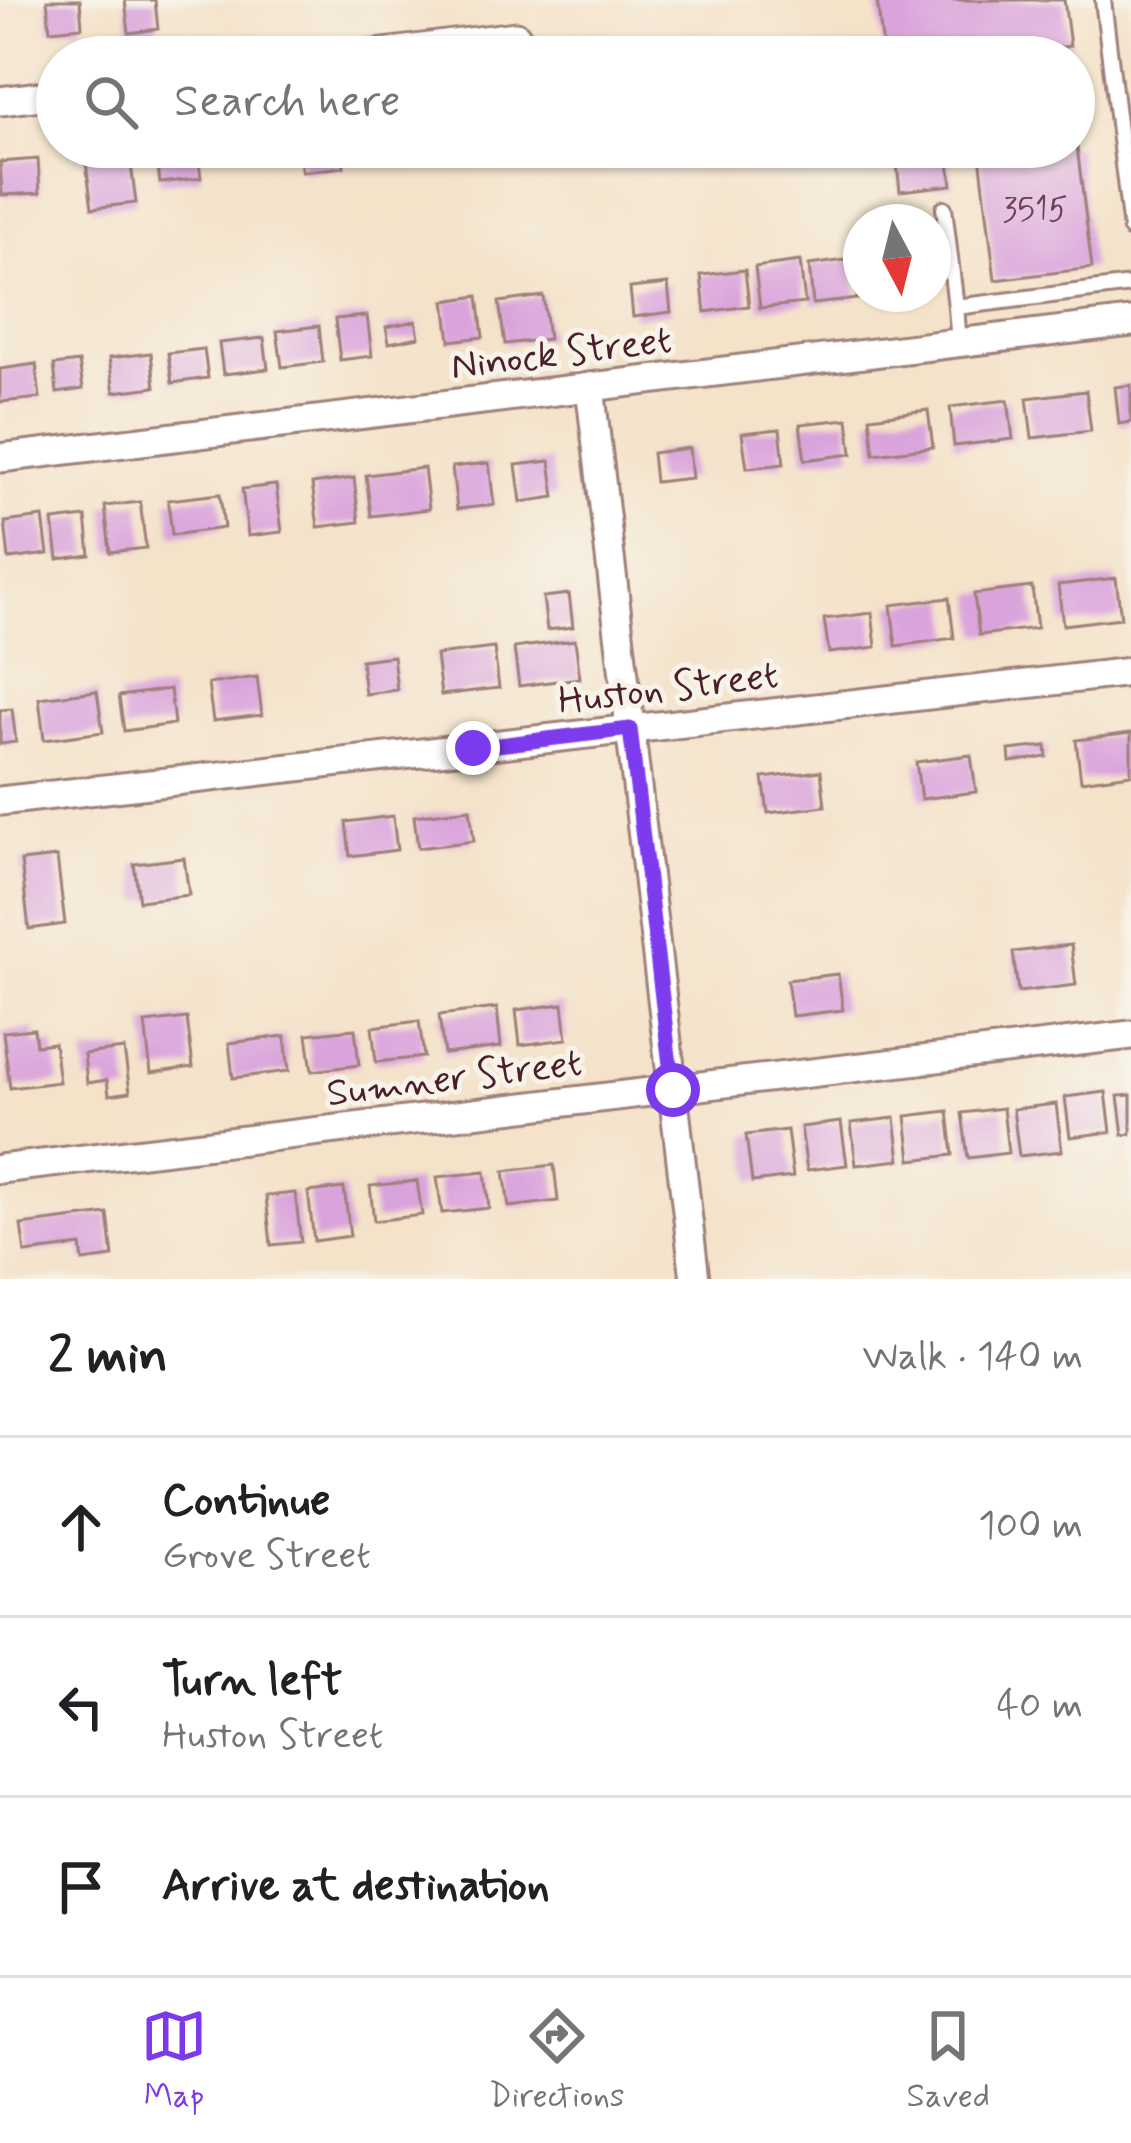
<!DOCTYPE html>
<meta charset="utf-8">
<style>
:root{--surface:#fff;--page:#f6f6f6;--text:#202124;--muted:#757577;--line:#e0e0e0;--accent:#7c3aed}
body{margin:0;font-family:Mynerve,sans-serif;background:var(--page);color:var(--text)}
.compass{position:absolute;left:843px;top:204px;width:108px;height:108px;border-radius:50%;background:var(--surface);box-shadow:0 3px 9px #0004;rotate:173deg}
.stop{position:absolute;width:36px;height:36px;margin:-27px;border:9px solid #7c3aed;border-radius:50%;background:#fff}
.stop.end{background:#7c3aed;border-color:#fff;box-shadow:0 3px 12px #0008}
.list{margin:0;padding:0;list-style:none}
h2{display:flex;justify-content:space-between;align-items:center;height:156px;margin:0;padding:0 48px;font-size:51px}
h2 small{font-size:39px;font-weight:400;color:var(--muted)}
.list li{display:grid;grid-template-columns:78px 1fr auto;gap:36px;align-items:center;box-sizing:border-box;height:180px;padding:0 48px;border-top:3px solid var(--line)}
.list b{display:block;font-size:45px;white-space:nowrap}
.list p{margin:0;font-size:39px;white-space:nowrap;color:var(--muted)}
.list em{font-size:39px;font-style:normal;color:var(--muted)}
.icon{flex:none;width:66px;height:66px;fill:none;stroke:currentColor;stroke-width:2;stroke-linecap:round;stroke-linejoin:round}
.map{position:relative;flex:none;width:1131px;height:1279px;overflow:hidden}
.search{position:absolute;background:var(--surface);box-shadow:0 3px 9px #0004;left:36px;right:36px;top:36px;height:132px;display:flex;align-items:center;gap:30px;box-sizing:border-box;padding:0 42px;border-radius:66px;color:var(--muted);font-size:45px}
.sheet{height:696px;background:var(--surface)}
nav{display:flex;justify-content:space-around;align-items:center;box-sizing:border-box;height:168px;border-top:3px solid var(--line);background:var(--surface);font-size:33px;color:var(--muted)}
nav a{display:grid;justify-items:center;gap:6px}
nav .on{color:var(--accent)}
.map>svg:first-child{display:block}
.building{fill:#daa3dc}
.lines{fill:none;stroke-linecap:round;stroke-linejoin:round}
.lane-casing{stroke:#9f807a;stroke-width:20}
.street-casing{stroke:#9f807a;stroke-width:33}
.lane{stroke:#fff;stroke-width:14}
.street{stroke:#fff;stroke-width:27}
.route{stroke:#7c3aed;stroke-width:15}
.labels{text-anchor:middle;stroke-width:10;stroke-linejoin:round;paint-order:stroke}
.number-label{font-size:33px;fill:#6e4057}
.street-label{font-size:39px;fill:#4a1f2b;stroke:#f7f3e8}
</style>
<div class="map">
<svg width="1131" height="1279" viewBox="0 0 1131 1279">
<rect width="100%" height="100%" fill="#f7f3e8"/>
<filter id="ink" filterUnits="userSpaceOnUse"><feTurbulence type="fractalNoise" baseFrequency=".00833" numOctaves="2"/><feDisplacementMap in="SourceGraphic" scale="24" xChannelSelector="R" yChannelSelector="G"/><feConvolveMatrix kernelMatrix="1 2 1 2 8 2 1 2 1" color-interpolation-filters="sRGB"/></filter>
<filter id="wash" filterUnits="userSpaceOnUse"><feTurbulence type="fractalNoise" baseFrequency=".004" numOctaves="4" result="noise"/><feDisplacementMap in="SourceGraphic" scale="48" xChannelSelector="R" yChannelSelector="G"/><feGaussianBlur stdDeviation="2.7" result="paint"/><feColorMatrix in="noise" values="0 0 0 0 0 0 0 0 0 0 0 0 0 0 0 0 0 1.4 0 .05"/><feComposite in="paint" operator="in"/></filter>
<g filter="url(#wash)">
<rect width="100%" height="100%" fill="#f4e2c9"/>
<g id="blocks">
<g class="building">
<polygon points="47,0 80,0 82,27 50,30"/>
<polygon points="125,0 155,0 158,29 129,33"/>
<polygon points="877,0 1064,0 1070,46 1055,48 1056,57 884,57"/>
<polygon points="176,147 197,147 201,178 160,183 156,149"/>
<polygon points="373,147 429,147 429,150 374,157"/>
<polygon points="895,147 947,147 952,185 900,191"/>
<polygon points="979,147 1077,147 1092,268 995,280"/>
<polygon points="342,148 344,167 302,172 299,153"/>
<polygon points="129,149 136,203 92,208 85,155"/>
<polygon points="38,159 40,193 2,195 0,162"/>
<polygon points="853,259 857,299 813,304 809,265"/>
<polygon points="800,261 805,303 760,308 755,267"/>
<polygon points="745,270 749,306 705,312 701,275"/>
<polygon points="668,284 671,312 633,317 630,288"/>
<polygon points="478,296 483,337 450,341 445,301"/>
<polygon points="543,296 548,339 505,344 499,302"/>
<polygon points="367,316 372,356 340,360 335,319"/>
<polygon points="416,321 419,337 389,343 386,327"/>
<polygon points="319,326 323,362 282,367 277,331"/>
<polygon points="264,338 268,369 223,374 219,343"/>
<polygon points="204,349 208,378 172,383 168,353"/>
<polygon points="151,353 155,387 114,392 109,358"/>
<polygon points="79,362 83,389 57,393 54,365"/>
<polygon points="36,364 40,398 0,402 0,369"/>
<polygon points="1131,385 1131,422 1119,424 1115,387"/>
<polygon points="1086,391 1091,431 1032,438 1027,398"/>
<polygon points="1008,400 1013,439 954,446 950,407"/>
<polygon points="928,410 933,447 874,454 870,417"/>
<polygon points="848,419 852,454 805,460 800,424"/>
<polygon points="780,429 784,464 747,468 742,433"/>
<polygon points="689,448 692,478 655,482 652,453"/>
<polygon points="550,461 555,497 521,502 516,465"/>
<polygon points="489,463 494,505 457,509 452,467"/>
<polygon points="424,468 429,509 371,516 366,475"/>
<polygon points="354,478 359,522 318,527 312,484"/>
<polygon points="276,485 282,532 248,536 242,489"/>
<polygon points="220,494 224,528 172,535 168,500"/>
<polygon points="140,502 146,548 110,552 105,506"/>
<polygon points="43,517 48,554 9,559 5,522"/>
<polygon points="86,517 90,555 58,559 53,521"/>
<polygon points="1116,578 1121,618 1063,625 1058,585"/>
<polygon points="1032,587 1037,628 979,635 974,594"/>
<polygon points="569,594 573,627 547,630 543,597"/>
<polygon points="949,598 954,638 896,646 891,605"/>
<polygon points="872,613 876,647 829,653 824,619"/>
<polygon points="575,640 580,678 519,686 514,648"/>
<polygon points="494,648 499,688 441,695 436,655"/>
<polygon points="393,656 397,690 365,694 361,660"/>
<polygon points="257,677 262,715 213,721 208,684"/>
<polygon points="170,689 174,724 124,731 119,696"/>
<polygon points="97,691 103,732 44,740 39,698"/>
<polygon points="12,709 16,742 0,744 0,710"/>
<polygon points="1131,733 1131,774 1081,781 1076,740"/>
<polygon points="1046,746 1047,757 1010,762 1009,750"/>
<polygon points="971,755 976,792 921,799 916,762"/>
<polygon points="821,771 825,806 768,813 763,778"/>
<polygon points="470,809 474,841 418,848 414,816"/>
<polygon points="393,816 397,850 350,856 346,822"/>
<polygon points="57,857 65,924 29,929 21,861"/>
<polygon points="184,858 189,895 139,901 134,864"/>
<polygon points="1071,945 1076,985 1018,992 1013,952"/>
<polygon points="838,974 843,1010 792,1016 787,980"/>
<polygon points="563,1004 567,1039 520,1045 516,1010"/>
<polygon points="497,1008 501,1047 444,1054 439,1015"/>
<polygon points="187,1018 193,1067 151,1073 145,1023"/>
<polygon points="419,1021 424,1057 376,1062 372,1027"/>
<polygon points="34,1029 36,1045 54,1043 59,1082 10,1088 3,1032"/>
<polygon points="355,1029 359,1065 312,1071 307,1034"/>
<polygon points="285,1036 289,1071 233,1078 229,1043"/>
<polygon points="124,1049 130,1092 109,1095 107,1080 87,1083 84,1054"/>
<polygon points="1106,1092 1111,1132 1070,1137 1065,1097"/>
<polygon points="1131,1095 1131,1134 1123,1135 1118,1096"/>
<polygon points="1056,1104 1062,1151 1019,1156 1013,1109"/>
<polygon points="1003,1108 1008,1153 968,1158 962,1113"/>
<polygon points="948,1111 953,1155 911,1160 906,1116"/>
<polygon points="895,1118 900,1160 856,1165 851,1123"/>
<polygon points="841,1122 847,1165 807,1170 801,1127"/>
<polygon points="787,1130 793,1177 752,1182 746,1135"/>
<polygon points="554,1165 558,1201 509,1207 504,1171"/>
<polygon points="485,1172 489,1208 442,1213 437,1177"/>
<polygon points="417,1181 422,1215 374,1221 370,1186"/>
<polygon points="344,1188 350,1236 314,1241 308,1192"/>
<polygon points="295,1193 301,1242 271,1245 266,1196"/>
<polygon points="108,1214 113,1257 83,1261 81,1246 25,1253 21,1225"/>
</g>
</g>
</g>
<g filter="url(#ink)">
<use href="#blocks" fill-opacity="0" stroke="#9f807a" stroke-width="3"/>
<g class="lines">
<defs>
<g id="lane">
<polyline points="1103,0 1131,230"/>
<polyline points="944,208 956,307"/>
<polyline points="959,343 956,307 1131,285"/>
</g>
<g id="street">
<polyline points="352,57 516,36"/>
<polyline points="0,101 57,94"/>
<polyline points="590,387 695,1279"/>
<polyline points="0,458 1131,322"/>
<polyline points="0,801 1131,672"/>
<polyline points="0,1169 1131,1035"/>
</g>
</defs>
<use href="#lane" class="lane-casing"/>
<use href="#street" class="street-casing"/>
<use href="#lane" class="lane"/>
<use href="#street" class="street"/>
</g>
</g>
<g class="lines" filter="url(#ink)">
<polyline class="route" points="473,748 630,729 673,1090"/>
</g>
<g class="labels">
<g class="number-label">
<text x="1035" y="220">3515</text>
</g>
<g class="street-label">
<text transform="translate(561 351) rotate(-7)" y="14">Ninock Street</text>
<text transform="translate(668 686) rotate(-7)" y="14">Huston Street</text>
<text transform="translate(454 1076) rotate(-7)" y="14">Sumner Street</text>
</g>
</g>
</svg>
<svg class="compass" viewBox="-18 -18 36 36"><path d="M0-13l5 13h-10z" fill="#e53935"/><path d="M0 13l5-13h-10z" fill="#757577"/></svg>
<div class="stop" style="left:673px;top:1090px"></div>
<div class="stop end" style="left:473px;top:748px"></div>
<div class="search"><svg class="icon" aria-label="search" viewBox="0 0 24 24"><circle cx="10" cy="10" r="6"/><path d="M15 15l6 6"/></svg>Search here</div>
</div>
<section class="sheet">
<h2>2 min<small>Walk · 140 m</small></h2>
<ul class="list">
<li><svg class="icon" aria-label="ahead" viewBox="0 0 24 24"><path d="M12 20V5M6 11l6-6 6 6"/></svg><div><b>Continue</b><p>Grove Street</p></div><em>100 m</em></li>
<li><svg class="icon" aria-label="left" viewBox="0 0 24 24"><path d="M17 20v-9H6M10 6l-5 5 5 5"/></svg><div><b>Turn left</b><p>Huston Street</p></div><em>40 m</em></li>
<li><svg class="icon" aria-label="arrive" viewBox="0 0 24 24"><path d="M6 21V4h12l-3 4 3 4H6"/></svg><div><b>Arrive at destination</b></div></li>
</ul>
</section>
<nav>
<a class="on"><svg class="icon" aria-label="map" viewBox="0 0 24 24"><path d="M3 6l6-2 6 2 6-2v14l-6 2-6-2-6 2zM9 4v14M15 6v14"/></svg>Map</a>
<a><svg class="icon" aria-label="directions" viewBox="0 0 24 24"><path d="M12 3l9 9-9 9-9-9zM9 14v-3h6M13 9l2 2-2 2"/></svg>Directions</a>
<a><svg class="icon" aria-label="saved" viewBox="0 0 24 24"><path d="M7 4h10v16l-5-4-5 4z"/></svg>Saved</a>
</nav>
